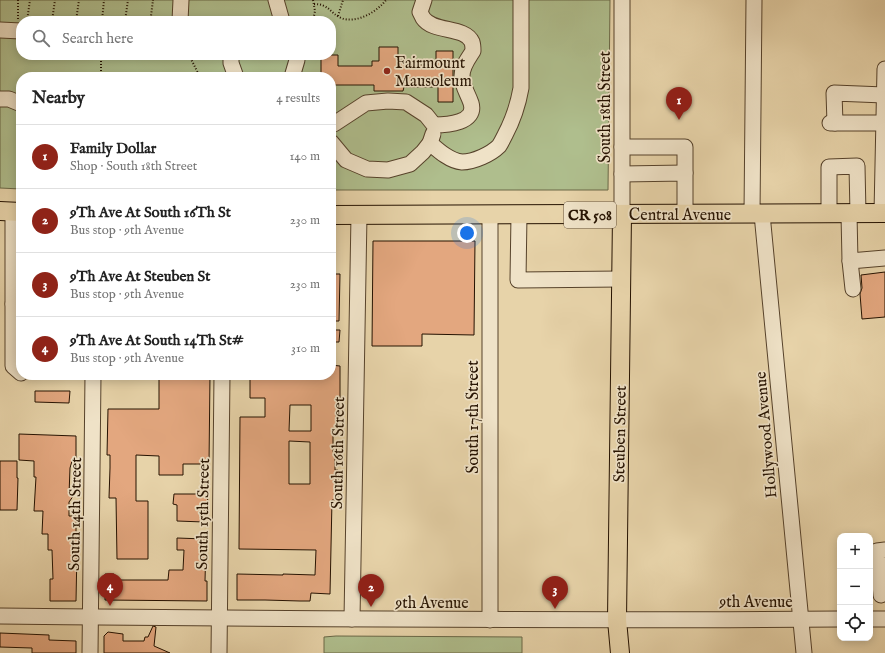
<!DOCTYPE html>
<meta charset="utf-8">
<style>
:root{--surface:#fff;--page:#f2f2f2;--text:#222;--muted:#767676;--line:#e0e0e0;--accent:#8f2418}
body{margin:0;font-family:"IM FELL English",serif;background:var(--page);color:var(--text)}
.controls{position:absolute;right:12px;bottom:12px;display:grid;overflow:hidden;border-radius:8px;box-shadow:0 2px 10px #0003}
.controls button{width:36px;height:36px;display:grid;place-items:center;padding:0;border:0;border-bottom:1px solid var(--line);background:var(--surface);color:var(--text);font:20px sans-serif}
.you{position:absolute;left:467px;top:233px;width:14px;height:14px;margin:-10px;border:3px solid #fff;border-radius:50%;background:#1a73e8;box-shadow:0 0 0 6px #1a73e833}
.badge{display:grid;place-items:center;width:26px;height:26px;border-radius:50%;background:var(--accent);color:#fff;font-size:13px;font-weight:700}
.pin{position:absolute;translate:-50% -33px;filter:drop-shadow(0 1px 2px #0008)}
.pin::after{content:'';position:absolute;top:21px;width:14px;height:12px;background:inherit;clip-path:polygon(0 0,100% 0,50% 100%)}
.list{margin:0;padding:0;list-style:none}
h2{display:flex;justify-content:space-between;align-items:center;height:52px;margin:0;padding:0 16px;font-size:17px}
h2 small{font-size:13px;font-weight:400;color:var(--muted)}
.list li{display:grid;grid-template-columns:26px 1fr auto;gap:12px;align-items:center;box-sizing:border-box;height:64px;padding:0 16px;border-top:1px solid var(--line)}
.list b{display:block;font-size:15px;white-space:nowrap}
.list p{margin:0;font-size:13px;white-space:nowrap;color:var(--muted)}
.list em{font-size:13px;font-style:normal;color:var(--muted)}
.icon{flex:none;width:22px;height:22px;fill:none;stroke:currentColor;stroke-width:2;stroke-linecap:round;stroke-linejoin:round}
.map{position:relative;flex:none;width:885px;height:653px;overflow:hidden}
.search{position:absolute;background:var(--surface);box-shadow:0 2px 10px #0003;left:16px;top:16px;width:320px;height:44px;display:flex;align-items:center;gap:10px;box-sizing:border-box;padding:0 14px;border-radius:16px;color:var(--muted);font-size:15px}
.panel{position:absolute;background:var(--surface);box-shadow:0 2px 10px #0003;left:16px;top:72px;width:320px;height:308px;border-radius:16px}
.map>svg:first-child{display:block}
.green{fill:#afbe8d;stroke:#6a6847;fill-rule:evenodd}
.building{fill:#e3a77f;stroke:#251201;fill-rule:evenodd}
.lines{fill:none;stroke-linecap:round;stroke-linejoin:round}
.minor-casing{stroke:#56422b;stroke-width:17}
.major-casing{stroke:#251201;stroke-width:20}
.path{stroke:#251201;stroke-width:2;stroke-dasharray:1 2;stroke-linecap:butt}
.minor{stroke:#efe2c7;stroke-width:15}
.major{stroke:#e7d3a9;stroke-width:18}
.poi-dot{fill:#8f2418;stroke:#efe2c7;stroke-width:1.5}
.labels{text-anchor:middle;stroke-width:3.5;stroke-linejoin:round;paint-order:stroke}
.shield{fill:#efe2c7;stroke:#62503c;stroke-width:1}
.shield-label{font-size:15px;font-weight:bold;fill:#251201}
.poi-label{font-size:16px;fill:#251201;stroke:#efe2c7;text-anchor:start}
.street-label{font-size:16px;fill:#251201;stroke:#efe2c7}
</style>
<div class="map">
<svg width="885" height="653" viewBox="0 0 885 653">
<rect width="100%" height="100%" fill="#e7d3a9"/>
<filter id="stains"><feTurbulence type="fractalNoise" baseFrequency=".005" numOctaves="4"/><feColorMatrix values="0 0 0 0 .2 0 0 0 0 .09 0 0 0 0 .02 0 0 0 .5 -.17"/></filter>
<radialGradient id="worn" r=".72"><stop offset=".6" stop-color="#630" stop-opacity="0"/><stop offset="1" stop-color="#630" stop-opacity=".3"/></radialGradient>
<g class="green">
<path d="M 0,0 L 610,0 L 608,190 L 331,190 L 331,77 L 21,77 L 21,189 L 0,188 ZM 21,21 L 331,21 L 331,55 L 21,55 Z"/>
<polygon points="336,636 522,637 522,653 324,653 324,637"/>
</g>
<g class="building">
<polygon points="379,47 398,47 398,60 404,60 404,65 436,65 436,51 453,51 453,102 438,102 438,87 404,87 403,91 374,91 374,85 331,85 331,77 321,77 321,55 338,55 338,66 372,66 372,61 379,61"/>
<polygon points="373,241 475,241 474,335 422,334 422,346 372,346"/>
<polygon points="885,272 885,317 862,319 860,294 862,288 861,275"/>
<polygon points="331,274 340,274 339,321 331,321"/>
<polygon points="331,330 340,330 339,342 331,342"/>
<path d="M 331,365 L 340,366 L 340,413 L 336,413 L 336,430 L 333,430 L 333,452 L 335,452 L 335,470 L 338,470 L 338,500 L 332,500 L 330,594 L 311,593 L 310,601 L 300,601 L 265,600 L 237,600 L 237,574 L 283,575 L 283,574 L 315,575 L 316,550 L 239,549 L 240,417 L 265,417 L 265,398 L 250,398 L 250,375 L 283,375 L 283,379 L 311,379 L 311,375 L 331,375 ZM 290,405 L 311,405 L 311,431 L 289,431 ZM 289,441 L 310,442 L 310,484 L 289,484 Z"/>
<polygon points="159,375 210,375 209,464 183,464 183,475 159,475 159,456 136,455 136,501 148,501 148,559 117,559 116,498 109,498 110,468 110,455 107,455 108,409 159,409"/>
<polygon points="35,391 70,391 69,403 35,402"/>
<polygon points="19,434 76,436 76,462 72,461 70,468 69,495 74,495 69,502 69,516 76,516 76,538 78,541 79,550 77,550 76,601 50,601 50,579 53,579 52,550 48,550 48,534 42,534 43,511 34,511 36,477 34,477 34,461 19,460"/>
<polygon points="0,461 17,461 17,478 18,478 17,510 0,510"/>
<polygon points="174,494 204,494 208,500 207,506 204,506 204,522 177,521 177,505 173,504"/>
<polygon points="177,538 205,539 205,543 206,543 205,581 207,581 207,601 105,600 105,574 114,574 114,580 168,580 169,570 183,570 184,550 177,550"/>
<polygon points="153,626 156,627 154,646 170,653 104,653 104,636 108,632 123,634 123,641 144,641 145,637 148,637"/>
<polygon points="0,633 49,635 49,640 76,641 76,653 32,653 32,648 0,647"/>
</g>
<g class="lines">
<defs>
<g id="minor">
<polyline points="276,0 282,21"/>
<polyline points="180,21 181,0"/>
<polyline points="0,30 21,31"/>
<polyline points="231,55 231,63 236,77"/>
<polyline points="292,77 297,60 296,55"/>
<polyline points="0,99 9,99 21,104"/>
<polyline points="830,123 884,123"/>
<polyline points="835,123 834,93 884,95"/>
<path d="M 331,124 L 334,124 L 366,103 L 388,101 L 406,102 L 426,115 L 434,125 C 447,125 477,123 471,103 C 468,94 462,86 462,76 C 462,66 468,59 473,51 C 473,49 473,45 472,42 C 465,26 433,33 423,18 C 422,16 421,14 420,12 L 424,0"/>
<polyline points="331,142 346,160 367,169 388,170 410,164 423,152 430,143 433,134"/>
<path d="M 430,143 C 439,151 450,161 462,162 C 474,162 491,154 499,146 C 501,143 503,139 505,135 C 513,120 518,105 521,88 L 521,0"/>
<polyline points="622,147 685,147 685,173"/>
<polyline points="622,174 685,173 685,214"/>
<polyline points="13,212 13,304"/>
<polyline points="882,213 885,69"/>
<polyline points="752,214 754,0"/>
<polyline points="762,214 804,653"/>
<polyline points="829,214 829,167 857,166 858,214"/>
<polyline points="849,214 850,261 885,258"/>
<polyline points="519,215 518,280 621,279"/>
<polyline points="622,215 622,0"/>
<polyline points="850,261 853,289"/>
<polyline points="21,304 13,304 13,366 21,373"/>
<polyline points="881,595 877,551 885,550"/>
<path d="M 0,616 C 280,619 560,621 840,619"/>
<polyline points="352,619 359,215"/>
<polyline points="870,619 885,619"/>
<polyline points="490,620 490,215"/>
<polyline points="90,653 93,375"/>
<polyline points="219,653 222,375"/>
</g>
<g id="major">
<polyline points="0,211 21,212"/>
<polyline points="331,215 885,213"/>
<polyline points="620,653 617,620 622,215"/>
</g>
</defs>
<use href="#minor" class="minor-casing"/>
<use href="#major" class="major-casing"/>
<g class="path">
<polyline points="313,0 315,11 313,21"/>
<path d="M 314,4 C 329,4 330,13 341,18 C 356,24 377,12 386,0"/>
<polyline points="229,16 229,21"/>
<polyline points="338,16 343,0"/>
<polyline points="18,19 18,0"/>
<polyline points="27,21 30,0"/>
<polyline points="52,21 55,0"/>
<polyline points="76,21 79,0"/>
<polyline points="102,21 104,0"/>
<polyline points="125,21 128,0"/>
<polyline points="149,21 151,16 153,0"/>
<polyline points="189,55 200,77"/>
<polyline points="101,77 101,55"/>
</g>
<use href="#minor" class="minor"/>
<use href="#major" class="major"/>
</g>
<circle class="poi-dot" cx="387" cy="71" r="4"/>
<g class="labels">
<rect class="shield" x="564" y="202" width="52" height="26" rx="3"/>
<g class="shield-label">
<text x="590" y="220">CR 508</text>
</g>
<g class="poi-label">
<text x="395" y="68">Fairmount<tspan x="395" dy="18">Mausoleum</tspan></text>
</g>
<g class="street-label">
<text transform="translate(604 107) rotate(-90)" y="6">South 18th Street</text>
<text x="680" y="220">Central Avenue</text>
<text transform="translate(472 417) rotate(-90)" y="6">South 17th Street</text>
<text transform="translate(619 434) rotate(-89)" y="6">Steuben Street</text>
<text transform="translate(765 435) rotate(-95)" y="6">Hollywood Avenue</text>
<text transform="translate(337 453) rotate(-89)" y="6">South 16th Street</text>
<text transform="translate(74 514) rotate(-89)" y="6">South 14th Street</text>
<text transform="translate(202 514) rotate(-89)" y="6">South 15th Street</text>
<text x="756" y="607">9th Avenue</text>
<text x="432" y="608">9th Avenue</text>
</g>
</g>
<rect width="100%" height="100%" filter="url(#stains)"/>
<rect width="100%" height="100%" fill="url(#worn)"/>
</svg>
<div class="controls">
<button>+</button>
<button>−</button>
<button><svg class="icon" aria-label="locate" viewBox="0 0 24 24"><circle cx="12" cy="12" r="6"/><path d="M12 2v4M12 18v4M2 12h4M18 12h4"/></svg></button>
</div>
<div class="you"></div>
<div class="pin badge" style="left:679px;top:120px">1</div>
<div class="pin badge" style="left:371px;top:607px">2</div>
<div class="pin badge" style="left:555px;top:609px">3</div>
<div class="pin badge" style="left:110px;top:606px">4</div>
<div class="search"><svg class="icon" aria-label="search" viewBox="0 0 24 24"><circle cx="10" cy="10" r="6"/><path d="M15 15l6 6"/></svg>Search here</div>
<section class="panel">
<h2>Nearby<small>4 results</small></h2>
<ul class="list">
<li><span class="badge">1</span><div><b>Family Dollar</b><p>Shop · South 18th Street</p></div><em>140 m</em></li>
<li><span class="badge">2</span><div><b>9Th Ave At South 16Th St</b><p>Bus stop · 9th Avenue</p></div><em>230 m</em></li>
<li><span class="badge">3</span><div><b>9Th Ave At Steuben St</b><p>Bus stop · 9th Avenue</p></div><em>230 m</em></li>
<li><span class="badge">4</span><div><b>9Th Ave At South 14Th St#</b><p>Bus stop · 9th Avenue</p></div><em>310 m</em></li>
</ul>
</section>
</div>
